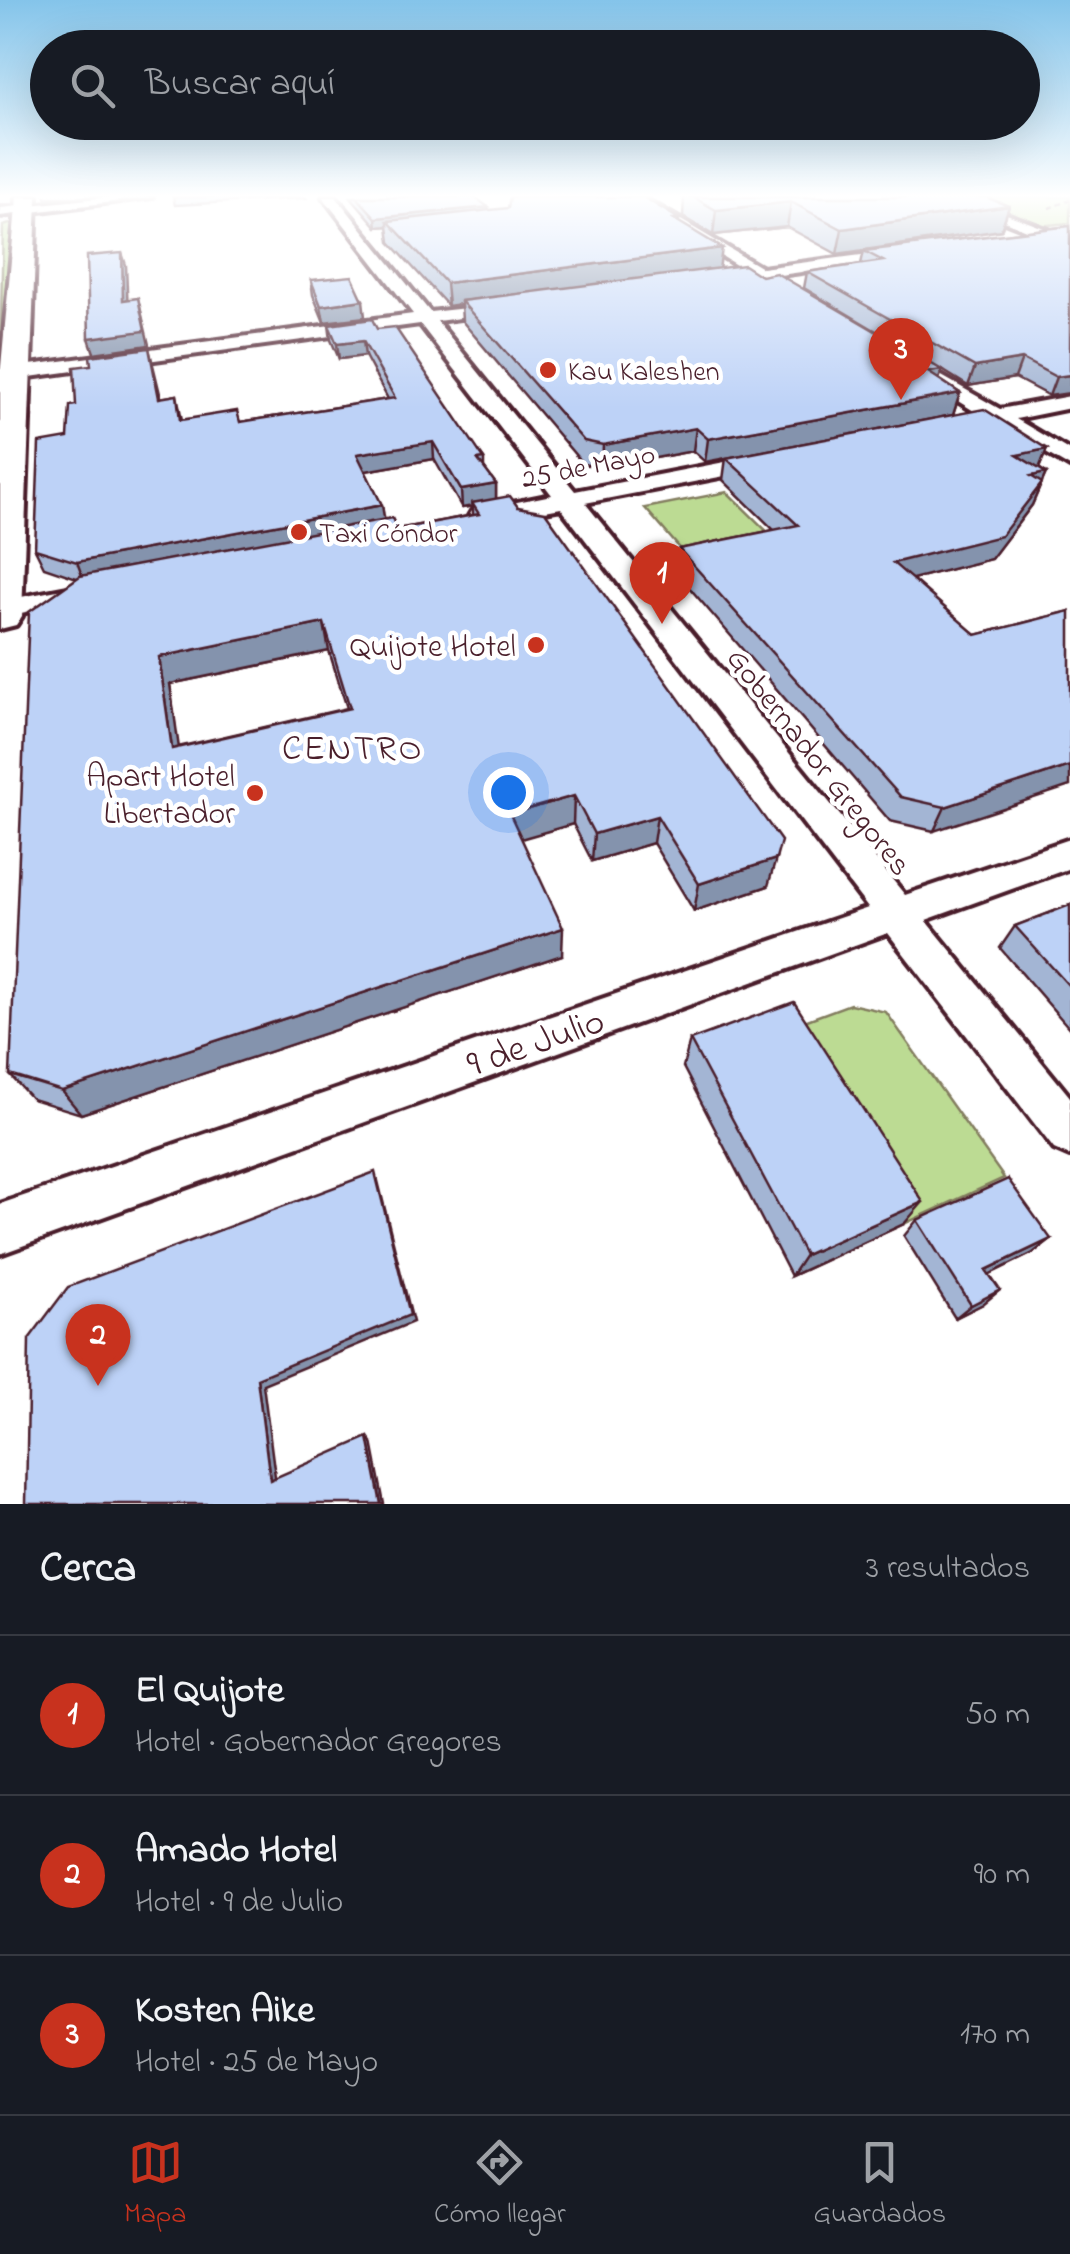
<!DOCTYPE html>
<html lang="es">
<meta charset="utf-8">
<style>
:root{--surface:#171b24;--page:#20242c;--text:#f1f3f6;--muted:#9ea1a6;--line:#363941;--accent:#c8321e}
body{margin:0;font-family:"Indie Flower",sans-serif;background:var(--page);color:var(--text)}
.you{position:absolute;left:508px;top:792px;width:35px;height:35px;margin:-25px;border:8px solid #fff;border-radius:50%;background:#1a73e8;box-shadow:0 0 0 15px #1a73e833}
.badge{display:grid;place-items:center;width:65px;height:65px;border-radius:50%;background:var(--accent);color:#fff;font-size:32px;font-weight:700}
.pin{position:absolute;translate:-50% -82px;filter:drop-shadow(0 2px 5px #0008)}
.pin::after{content:'';position:absolute;top:52px;width:35px;height:30px;background:inherit;clip-path:polygon(0 0,100% 0,50% 100%)}
.list{margin:0;padding:0;list-style:none}
h2{display:flex;justify-content:space-between;align-items:center;height:130px;margin:0;padding:0 40px;font-size:42px}
h2 small{font-size:32px;font-weight:400;color:var(--muted)}
.list li{display:grid;grid-template-columns:65px 1fr auto;gap:30px;align-items:center;box-sizing:border-box;height:160px;padding:0 40px;border-top:2px solid var(--line)}
.list b{display:block;font-size:38px;white-space:nowrap}
.list p{margin:0;font-size:32px;white-space:nowrap;color:var(--muted)}
.list em{font-size:32px;font-style:normal;color:var(--muted)}
.icon{flex:none;width:55px;height:55px;fill:none;stroke:currentColor;stroke-width:2;stroke-linecap:round;stroke-linejoin:round}
.map{position:relative;flex:none;width:1070px;height:1504px;overflow:hidden}
.search{position:absolute;background:var(--surface);box-shadow:0 10px 40px #0002;left:30px;right:30px;top:30px;height:110px;display:flex;align-items:center;gap:25px;box-sizing:border-box;padding:0 35px;border-radius:55px;color:var(--muted);font-size:38px}
.sheet{height:610px;background:var(--surface)}
nav{display:flex;justify-content:space-around;align-items:center;box-sizing:border-box;height:140px;border-top:2px solid var(--line);background:var(--surface);font-size:28px;color:var(--muted)}
nav a{display:grid;justify-items:center;gap:5px}
nav .on{color:var(--accent)}
.map>svg:first-child{display:block}
.green{fill:#bcdb93;stroke:#837d5f;stroke-width:2.5}
.lines{fill:none;stroke-linecap:round;stroke-linejoin:round}
.minor-casing{stroke:#4a1f2b;stroke-width:8}
.primary-casing{stroke:#4a1f2b;stroke-width:8}
.path{stroke:#4a1f2b;stroke-width:2.5;stroke-dasharray:5 4;stroke-linecap:butt}
.minor{fill:#fff;fill-rule:evenodd}
.primary{fill:#fff;fill-rule:evenodd}
.wall{fill:#a3b5d4;stroke:#4a1f2b;stroke-width:2.5;fill-rule:evenodd}
.shaded-wall{fill:#8493ad;stroke:#4a1f2b;stroke-width:2.5}
.building{fill:#bdd2f7;stroke:#4a1f2b;stroke-width:2.5;fill-rule:evenodd}
.poi-dot{fill:#c8321e;stroke:#fff;stroke-width:4}
.labels{text-anchor:middle;stroke-width:9;stroke-linejoin:round;paint-order:stroke}
.far-poi-label{font-size:28px;fill:#4a1f2b;stroke:#fff;text-anchor:start}
.far-street-label{font-size:28px;fill:#4a1f2b;stroke:#fff}
.poi-label{font-size:32px;fill:#4a1f2b;stroke:#fff;text-anchor:end}
.street-label{font-size:32px;fill:#4a1f2b;stroke:#fff}
.neighbourhood-label{font-size:35px;letter-spacing:2.5px;fill:#4a1f2b;stroke:#fff}
.near-street-label{font-size:38px;fill:#4a1f2b;stroke:#fff}
</style>
<div class="map">
<svg width="1070" height="1504" viewBox="0 0 1070 1504">
<rect width="100%" height="100%" fill="#fff"/>
<filter id="ink" filterUnits="userSpaceOnUse"><feTurbulence type="fractalNoise" baseFrequency=".01" numOctaves="2"/><feDisplacementMap in="SourceGraphic" scale="20" xChannelSelector="R" yChannelSelector="G"/><feConvolveMatrix kernelMatrix="1 2 1 2 8 2 1 2 1" color-interpolation-filters="sRGB"/></filter>
<g filter="url(#ink)">
<g class="green">
<polygon points="967,197 1070,197 1070,223 1036,226"/>
<polygon points="13,223 15,224 0,360 3,226"/>
<polygon points="727,492 785,549 697,568 645,508"/>
<polygon points="850,1004 886,1012 1004,1178 904,1224 783,1029"/>
</g>
<g class="lines">
<defs>
<g id="minor">
<polygon points="109,197 152,197 0,216 0,208"/>
<polygon points="323,197 336,197 430,312 512,303 512,311 506,312 437,321 575,491 766,454 774,456 777,461 766,468 585,503 905,895 1070,839 1070,868 926,920 1070,1097 1070,1156 1054,1149 888,933 0,1254 0,1204 868,908 561,508 481,523 472,521 469,516 472,511 552,495 420,324 0,381 0,369 413,314"/>
<polygon points="627,197 642,197 762,268 907,249 914,253 907,257 773,276 766,282 756,278 713,284 708,282 708,276 744,270"/>
<polygon points="944,197 962,197 1070,238 1070,247"/>
<polygon points="924,366 1000,409 1070,396 1070,408 1016,419 1070,451 1070,467 994,423 945,429 942,425 945,421 979,414 917,376 917,368"/>
<polygon points="89,584 102,592 98,598 0,617 0,601"/>
</g>
<polygon id="primary" points="17,197 37,197 22,616 16,625 0,629 0,377"/>
</defs>
<use href="#minor" class="minor-casing"/>
<use href="#primary" class="primary-casing"/>
<polyline class="path" points="1049,208 1070,200"/>
<use href="#minor" class="minor"/>
<use href="#primary" class="primary"/>
</g>
<g class="wall">
<polygon points="173,197 305,197 306,198 175,205"/>
<polygon points="351,197 475,197 488,210 679,219 678,222 719,268 761,276 900,345 804,288 807,272 861,264 864,251 1070,226 1070,393 1049,396 1015,378 968,386 942,370 939,379 960,393 953,415 1047,449 1039,468 1046,473 1032,505 991,559 912,579 976,635 1070,611 934,831 890,821 676,572 679,549 774,530 723,480 726,458 705,462 693,451 602,468 583,464 462,321 461,304 448,306 390,242 388,226 377,227"/>
<polygon points="684,197 985,197 1009,206 1001,230 837,254 787,227 713,235 683,217"/>
<polygon points="311,280 365,317 324,322 313,295"/>
<path d="M 329,325 L 377,329 L 484,459 L 484,468 L 496,484 L 496,499 L 768,886 L 694,911 L 653,843 L 592,861 L 573,824 L 521,838 L 562,955 L 81,1114 L 32,1099 L 10,1075 L 77,578 L 44,567 L 35,549 L 91,365 L 149,348 L 161,398 L 177,395 L 182,420 L 240,422 L 388,399 L 365,356 L 339,359 L 331,340 ZM 434,459 L 462,508 L 473,506 L 473,515 L 397,529 L 384,520 L 382,505 L 365,471 ZM 329,651 L 347,708 L 178,747 L 170,684 Z"/>
<polygon points="1070,905 1070,1029 1000,948 1015,926"/>
<polygon points="690,1040 904,1224 791,1276 683,1067"/>
<polygon points="917,1220 1051,1239 1033,1253 989,1274 983,1304 955,1318 904,1236"/>
</g>
<g class="shaded-wall">
<polygon points="46,197 77,197 47,200"/>
<polygon points="791,202 787,227 713,235 716,210"/>
<polygon points="1009,206 1001,230 837,254 842,229"/>
<polygon points="488,207 488,216 388,221 388,226 377,227 376,218"/>
<polygon points="722,248 719,270 461,301 461,304 448,306 446,283"/>
<polygon points="122,253 126,265 128,314 123,300"/>
<polygon points="138,298 149,345 94,353 89,338"/>
<polygon points="363,300 365,317 324,322 321,306"/>
<polygon points="363,341 365,356 339,359 337,344"/>
<polygon points="1022,359 1015,378 968,386 975,367"/>
<polygon points="942,370 935,392 928,372"/>
<polygon points="1070,375 1070,393 1049,396 1056,377"/>
<polygon points="960,393 953,415 705,462 708,439"/>
<polygon points="696,428 693,451 602,468 603,445"/>
<polygon points="433,442 434,459 360,472 357,454"/>
<polygon points="1047,449 1038,471 1017,455"/>
<polygon points="1046,473 1032,505 991,559 885,586 893,563 1031,476"/>
<polygon points="496,484 496,502 472,503 473,506 462,508 461,490"/>
<polygon points="382,505 385,523 84,581 77,562"/>
<polygon points="324,623 329,651 170,684 183,777 172,749 159,657"/>
<polygon points="1070,766 1070,786 934,831 945,807"/>
<polygon points="574,796 573,824 510,842 510,814"/>
<polygon points="657,816 653,843 592,861 594,834"/>
<polygon points="776,859 768,886 694,911 699,884"/>
<polygon points="563,928 562,955 81,1114 62,1091"/>
<polygon points="378,1181 413,1322 263,1384 276,1484 270,1480 257,1378"/>
<polygon points="923,1202 904,1224 791,1276 805,1255"/>
<polygon points="1051,1239 1033,1253 970,1284 986,1270"/>
<polygon points="1000,1290 983,1304 955,1318 971,1305"/>
<polygon points="368,1437 372,1442 384,1504 381,1504"/>
</g>
<g class="building">
<polygon points="357,197 475,197 488,207 376,218"/>
<polygon points="510,197 643,197 679,219 674,219 722,248 446,283 388,221 508,208"/>
<polygon points="693,197 985,197 1009,206 842,229 791,202 716,210"/>
<polygon points="1070,226 1070,375 1056,377 1022,359 975,367 807,272 883,261 864,251"/>
<polygon points="122,253 123,300 138,298 145,331 89,338 87,256"/>
<polygon points="744,265 761,276 776,273 942,370 928,372 960,393 708,439 696,428 603,445 584,441 461,301"/>
<polygon points="352,276 363,300 321,306 311,280"/>
<polygon points="372,319 377,329 395,327 484,459 478,460 496,484 461,490 433,442 357,454 382,505 77,562 35,549 39,443 68,438 70,406 76,405 74,367 91,365 90,356 149,348 159,398 177,395 180,420 237,411 240,422 395,398 363,341 337,344 329,325"/>
<polygon points="984,409 1047,449 1017,455 1046,473 1031,476 1042,483 1001,536 893,563 976,635 1070,611 1070,766 945,807 901,797 679,549 798,525 726,458"/>
<path d="M 510,496 L 518,507 L 545,512 L 781,841 L 776,859 L 699,884 L 657,816 L 594,834 L 574,796 L 510,814 L 563,928 L 62,1091 L 10,1075 L 29,612 L 80,576 L 392,518 L 397,529 L 479,514 L 472,503 ZM 324,623 L 350,708 L 172,749 L 159,657 Z"/>
<polygon points="1070,905 1070,987 1015,926"/>
<polygon points="794,1002 923,1202 805,1255 690,1040"/>
<polygon points="375,1172 410,1315 257,1378 270,1480 368,1437 381,1504 26,1504 29,1339 68,1287"/>
<polygon points="1008,1179 1051,1239 986,1270 1000,1290 971,1305 917,1220"/>
</g>
</g>
<linearGradient id="sky" x2="0" y2="1"><stop stop-color="#84c4ea"/><stop offset="0.48" stop-color="#fff"/><stop offset="1" stop-color="#fff" stop-opacity="0"/></linearGradient>
<rect width="1070" height="408" fill="url(#sky)"/>
<g class="poi-dot">
<circle cx="548" cy="370" r="10"/>
<circle cx="299" cy="532" r="10"/>
<circle cx="536" cy="645" r="10"/>
<circle cx="255" cy="793" r="10"/>
</g>
<g class="labels">
<g class="far-poi-label">
<text x="568" y="380">Kau Kaleshen</text>
<text x="319" y="542">Taxi Cóndor</text>
</g>
<g class="far-street-label">
<text transform="translate(588 465) rotate(-11)" y="10">25 de Mayo</text>
</g>
<g class="poi-label">
<text x="516" y="656">Quijote Hotel</text>
<text x="235" y="786">Apart Hotel<tspan x="235" dy="37">Libertador</tspan></text>
</g>
<g class="street-label">
<text transform="translate(820 761) rotate(52)" y="11">Gobernador Gregores</text>
</g>
<g class="neighbourhood-label">
<text x="353" y="759">CENTRO</text>
</g>
<g class="near-street-label">
<text transform="translate(535 1041) rotate(-19)" y="13">9 de Julio</text>
</g>
</g>
</svg>
<div class="you"></div>
<div class="pin badge" style="left:662px;top:624px">1</div>
<div class="pin badge" style="left:98px;top:1386px">2</div>
<div class="pin badge" style="left:901px;top:400px">3</div>
<div class="search"><svg class="icon" aria-label="search" viewBox="0 0 24 24"><circle cx="10" cy="10" r="6"/><path d="M15 15l6 6"/></svg>Buscar aquí</div>
</div>
<section class="sheet">
<h2>Cerca<small>3 resultados</small></h2>
<ul class="list">
<li><span class="badge">1</span><div><b>El Quijote</b><p>Hotel · Gobernador Gregores</p></div><em>50 m</em></li>
<li><span class="badge">2</span><div><b>Amado Hotel</b><p>Hotel · 9 de Julio</p></div><em>90 m</em></li>
<li><span class="badge">3</span><div><b>Kosten Aike</b><p>Hotel · 25 de Mayo</p></div><em>170 m</em></li>
</ul>
</section>
<nav>
<a class="on"><svg class="icon" aria-label="map" viewBox="0 0 24 24"><path d="M3 6l6-2 6 2 6-2v14l-6 2-6-2-6 2zM9 4v14M15 6v14"/></svg>Mapa</a>
<a><svg class="icon" aria-label="directions" viewBox="0 0 24 24"><path d="M12 3l9 9-9 9-9-9zM9 14v-3h6M13 9l2 2-2 2"/></svg>Cómo llegar</a>
<a><svg class="icon" aria-label="saved" viewBox="0 0 24 24"><path d="M7 4h10v16l-5-4-5 4z"/></svg>Guardados</a>
</nav>
